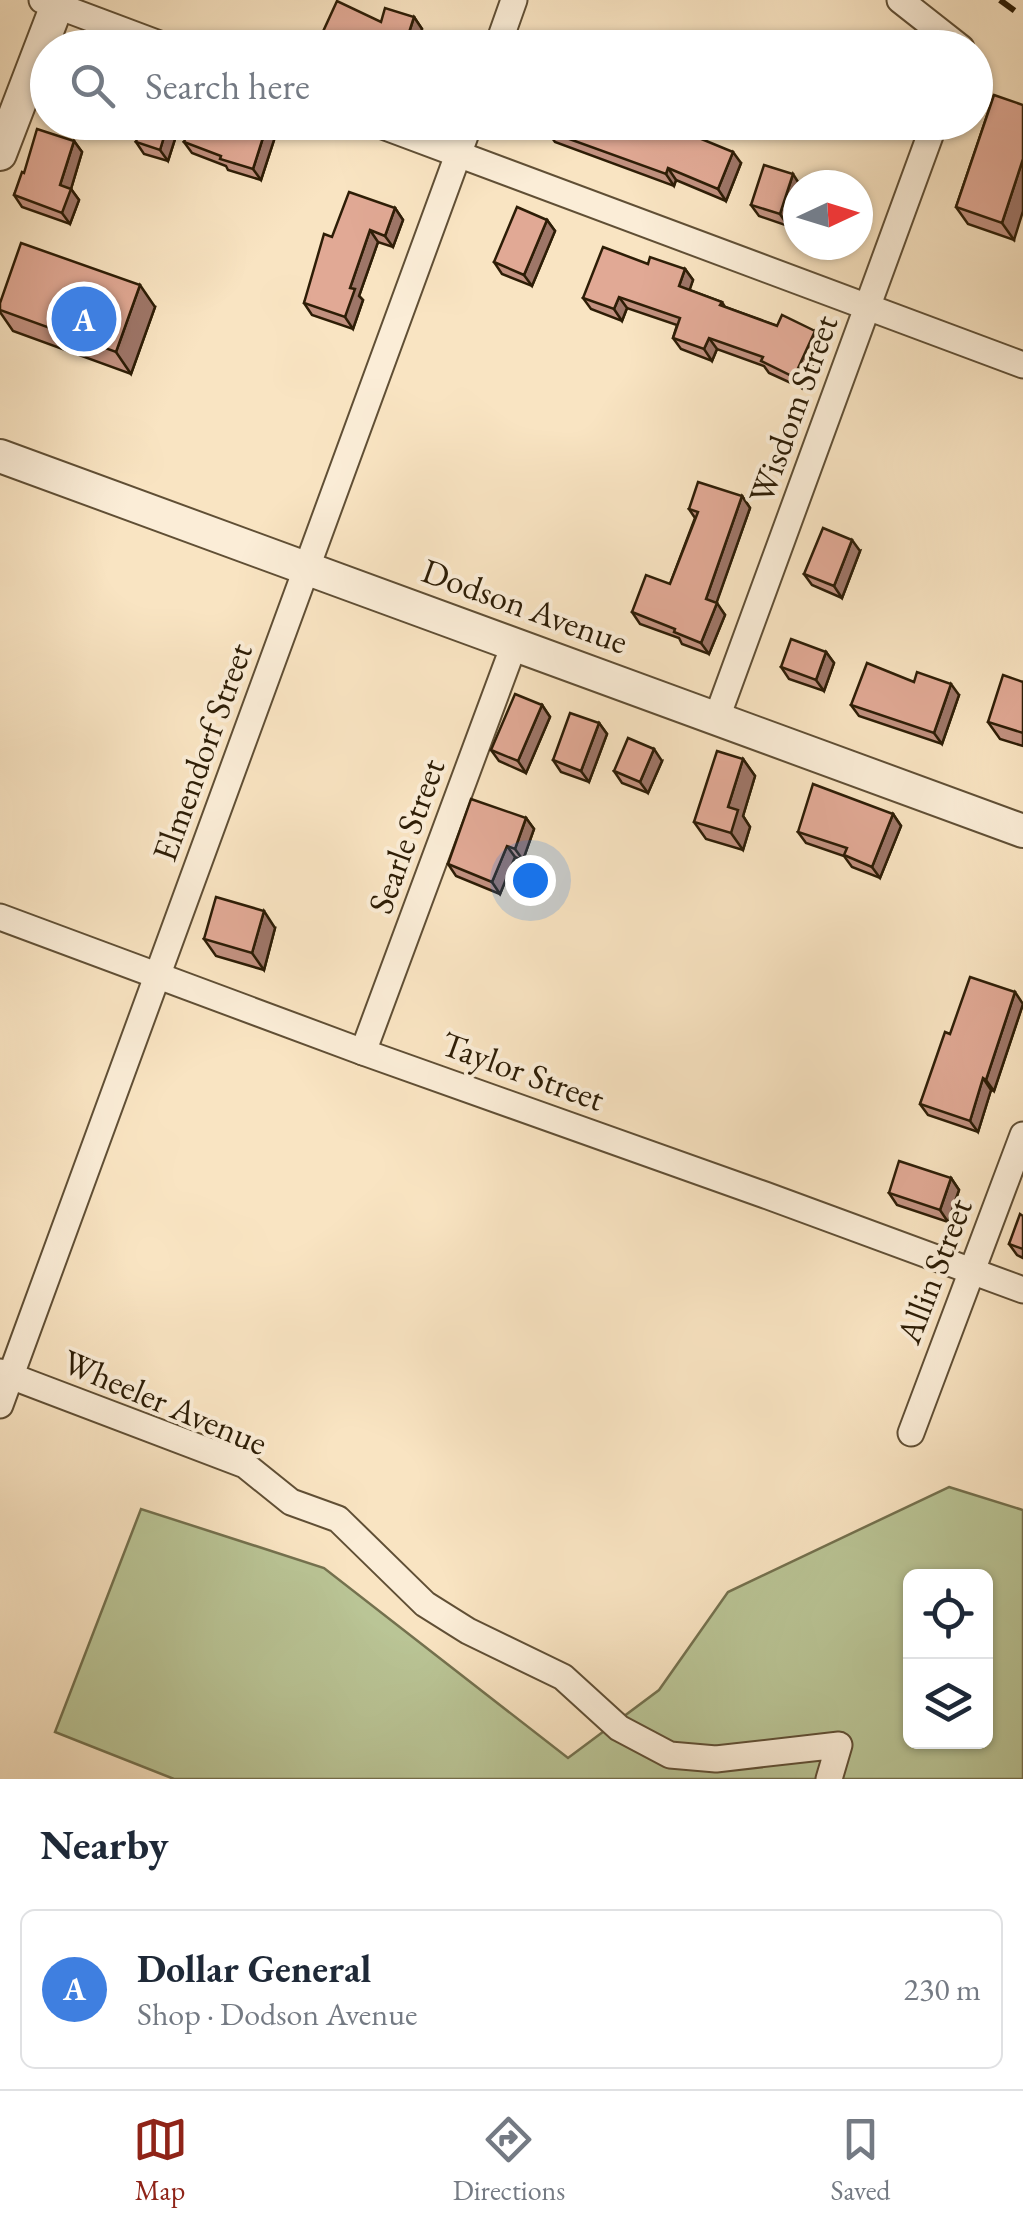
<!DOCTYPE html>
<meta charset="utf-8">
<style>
:root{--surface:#fff;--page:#f2f2f3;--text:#1f2937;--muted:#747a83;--line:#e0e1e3;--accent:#8f2418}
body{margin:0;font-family:"EB Garamond",serif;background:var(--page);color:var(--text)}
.controls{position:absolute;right:30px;bottom:30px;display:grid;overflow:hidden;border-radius:15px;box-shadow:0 2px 8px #0004}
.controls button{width:90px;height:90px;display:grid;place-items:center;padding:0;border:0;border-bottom:2px solid var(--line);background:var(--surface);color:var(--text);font:50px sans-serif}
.compass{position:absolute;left:783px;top:170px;width:90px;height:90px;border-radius:50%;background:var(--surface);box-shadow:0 2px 8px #0004;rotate:86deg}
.you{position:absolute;left:530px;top:880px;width:35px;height:35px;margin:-25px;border:8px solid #fff;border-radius:50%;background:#1a73e8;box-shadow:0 0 0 15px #1a73e833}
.badge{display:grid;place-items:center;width:65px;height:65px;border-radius:50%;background:var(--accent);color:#fff;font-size:32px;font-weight:700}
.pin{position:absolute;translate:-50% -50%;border:5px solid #fff;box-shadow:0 2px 10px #0006}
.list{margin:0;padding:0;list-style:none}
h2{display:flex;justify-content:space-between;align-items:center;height:130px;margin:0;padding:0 40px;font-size:42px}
h2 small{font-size:32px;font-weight:400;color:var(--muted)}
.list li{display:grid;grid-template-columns:65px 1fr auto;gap:30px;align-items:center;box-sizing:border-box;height:160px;margin:0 20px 20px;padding:0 20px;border:2px solid var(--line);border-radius:15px}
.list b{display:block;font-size:38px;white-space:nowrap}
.list p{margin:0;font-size:32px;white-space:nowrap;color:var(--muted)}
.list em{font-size:32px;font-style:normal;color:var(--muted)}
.icon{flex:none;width:55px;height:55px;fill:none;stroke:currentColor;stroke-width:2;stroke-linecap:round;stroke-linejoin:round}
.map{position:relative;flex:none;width:1023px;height:1779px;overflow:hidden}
.search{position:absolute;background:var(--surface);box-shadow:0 2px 8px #0004;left:30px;right:30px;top:30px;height:110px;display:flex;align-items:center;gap:25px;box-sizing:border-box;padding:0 35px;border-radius:55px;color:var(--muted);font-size:38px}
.sheet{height:310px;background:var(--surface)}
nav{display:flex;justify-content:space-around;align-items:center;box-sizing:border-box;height:140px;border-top:2px solid var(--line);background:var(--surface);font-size:28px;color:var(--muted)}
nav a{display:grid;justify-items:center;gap:5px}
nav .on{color:var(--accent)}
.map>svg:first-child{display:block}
.green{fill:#bac596;stroke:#74714e;stroke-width:2.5;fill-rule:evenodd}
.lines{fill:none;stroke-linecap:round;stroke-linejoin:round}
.minor-casing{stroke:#604f35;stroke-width:29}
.tertiary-casing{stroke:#604f35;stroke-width:36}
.minor{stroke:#fbedd7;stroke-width:25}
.tertiary{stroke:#fbedd7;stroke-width:32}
.rail{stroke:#2d1d06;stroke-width:6;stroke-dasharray:18 18;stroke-linecap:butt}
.wall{fill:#c29180;stroke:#2d1d06;stroke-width:2.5}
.shaded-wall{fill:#9e7668;stroke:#2d1d06;stroke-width:2.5}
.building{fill:#e1a995;stroke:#2d1d06;stroke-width:2.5}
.labels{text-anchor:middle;stroke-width:8;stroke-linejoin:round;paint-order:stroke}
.street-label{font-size:35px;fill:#2d1d06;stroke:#fbedd7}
</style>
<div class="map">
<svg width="1023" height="1779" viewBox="0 0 1023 1779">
<rect width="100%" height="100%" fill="#f9e4c2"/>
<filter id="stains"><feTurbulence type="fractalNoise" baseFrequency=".002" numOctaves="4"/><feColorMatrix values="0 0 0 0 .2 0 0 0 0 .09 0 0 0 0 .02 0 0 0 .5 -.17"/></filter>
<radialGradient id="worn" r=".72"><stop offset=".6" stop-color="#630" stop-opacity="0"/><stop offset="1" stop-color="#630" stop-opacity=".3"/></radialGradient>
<path class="green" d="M 949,1487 L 1023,1510 L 1023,1779 L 174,1779 L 55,1732 L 141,1509 L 324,1568 L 568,1758 L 659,1690 L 728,1592 ZM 910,1576 L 986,1576 L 986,1742 L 910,1742 Z"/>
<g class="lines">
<defs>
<g id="minor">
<polyline points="42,0 170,48"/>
<polyline points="900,0 961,48"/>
<polyline points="497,48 514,0"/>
<polyline points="372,122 1023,365"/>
<polyline points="716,720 935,122"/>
<polyline points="0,917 363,1052 765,1195 1023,1290"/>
<polyline points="363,1052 514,645"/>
<polyline points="0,1372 245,1465 291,1502 338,1519 425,1604 468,1631 563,1677 619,1728 670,1755 716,1759 839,1745 829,1779"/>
<polyline points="0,1405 470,122"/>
<polyline points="911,1433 1023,1135"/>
</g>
<g id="tertiary">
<polyline points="0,154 59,0"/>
<polyline points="0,456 1023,831"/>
</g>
</defs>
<use href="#minor" class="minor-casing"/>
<use href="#tertiary" class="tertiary-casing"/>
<use href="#minor" class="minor"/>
<use href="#tertiary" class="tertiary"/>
<polyline class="rail" points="1000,0 1023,17"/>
</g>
<g class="wall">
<polygon points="414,17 422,29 416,48 330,48 321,36 381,22"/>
<polygon points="994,95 1014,240 968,224 956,207"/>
<polygon points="267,125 275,137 261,180 228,170 226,166 192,153 184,142"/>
<polygon points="684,125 691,135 741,163 726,201 676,180 674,186 555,142 547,131"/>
<polygon points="175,139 168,161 144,154 136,142"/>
<polygon points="74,141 82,152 71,189 79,200 70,224 22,207 14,195 24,173"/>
<polygon points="798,185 798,193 788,226 759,216 751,205"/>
<polygon points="395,208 403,220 393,247 378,242 359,296 363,300 353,329 312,315 304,303 332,237"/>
<polygon points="547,220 555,231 532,286 502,274 494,262"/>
<polygon points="648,264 685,269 693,280 689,290 722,302 725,307 823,342 802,388 769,373 764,366 717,349 712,361 681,349 673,338 677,325 627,308 622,321 591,309 583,298"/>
<polygon points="0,303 155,307 131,374 13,331 0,312"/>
<polygon points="742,496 750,508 716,603 725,615 709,654 682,644 679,638 640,624 632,612 670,584 695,518 689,509"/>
<polygon points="860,551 842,598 812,585 804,574"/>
<polygon points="826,652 834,663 824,691 789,679 781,667"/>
<polygon points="914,682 959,695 942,744 859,716 851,705"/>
<polygon points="1023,682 1023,746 1000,739 988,722"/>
<polygon points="542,705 550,717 526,773 499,761 491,750"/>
<polygon points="599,723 607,734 589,782 561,772 553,760"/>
<polygon points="743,759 755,776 743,816 750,827 743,850 706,839 694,822"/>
<polygon points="662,761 648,793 622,783 614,771"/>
<polygon points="893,814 901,826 880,878 852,867 844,856 806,843 798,832"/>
<polygon points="526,818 534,829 523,860 515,857 500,894 456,876 448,864"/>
<polygon points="275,928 264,970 216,956 204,939"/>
<polygon points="1023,1004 994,1091 991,1090 978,1132 928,1115 920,1104 950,1034"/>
<polygon points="951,1178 959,1190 948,1222 897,1205 889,1193"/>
<polygon points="1023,1216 1023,1258 1017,1255 1009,1244"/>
</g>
<g class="shaded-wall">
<polygon points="414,17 422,29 416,48 404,48"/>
<polygon points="267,125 275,137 261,180 253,169"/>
<polygon points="167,127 175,139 168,161 160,150"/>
<polygon points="74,141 82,152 71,189 79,200 70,224 62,213 60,185"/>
<polygon points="733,152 741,163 726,201 718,189"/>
<polygon points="1023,159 1023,211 1014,240 1002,223"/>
<polygon points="668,168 676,180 674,186 666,174"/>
<polygon points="793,174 800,185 798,185 798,193 788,226 780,214"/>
<polygon points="395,208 403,220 393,247 385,236"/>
<polygon points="547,220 555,231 532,286 524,275"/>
<polygon points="370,230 378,242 359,296 363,300 353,329 345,317 350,288"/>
<polygon points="685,269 693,280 687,298 679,286"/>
<polygon points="140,285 155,307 131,374 116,352"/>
<polygon points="619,297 627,308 622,321 614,309"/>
<polygon points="815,331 823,342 802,388 794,377"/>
<polygon points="709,338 717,349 712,361 704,349"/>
<polygon points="742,496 750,508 714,610 706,599"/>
<polygon points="852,540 860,551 842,598 834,586"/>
<polygon points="717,603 725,615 709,654 701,643"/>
<polygon points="826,652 834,663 824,691 816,680"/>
<polygon points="951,684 959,695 942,744 934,733"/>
<polygon points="542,705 550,717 526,773 518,761"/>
<polygon points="599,723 607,734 589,782 581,771"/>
<polygon points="654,749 662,761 648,793 640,782"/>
<polygon points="743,759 755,776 743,816 750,827 743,850 731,833 728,807"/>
<polygon points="893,814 901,826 880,878 872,867"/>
<polygon points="526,818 534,829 523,860 515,849"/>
<polygon points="507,846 515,857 500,894 492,882"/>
<polygon points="264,911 275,928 264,970 252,953"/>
<polygon points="1015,992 1023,1004 994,1091 986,1080"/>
<polygon points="983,1078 991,1090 978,1132 970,1121"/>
<polygon points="951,1178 959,1190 948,1222 940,1210"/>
</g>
<g class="building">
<polygon points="337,1 381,22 385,8 414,17 404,48 345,48 321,36"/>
<polygon points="83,36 119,48 79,48"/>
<polygon points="994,95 1023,105 1023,159 1002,223 956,207"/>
<polygon points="142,122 152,122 167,127 160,150 136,142"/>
<polygon points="191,122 258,122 267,125 253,169 220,159 221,156 184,142"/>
<polygon points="550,122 679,122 684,125 682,131 733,152 718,189 668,168 666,174 547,131"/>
<polygon points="37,129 74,141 60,185 71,189 62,213 14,195 22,172 24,173"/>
<polygon points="764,165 793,174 780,214 751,205"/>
<polygon points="349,192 395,208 385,236 370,230 350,288 355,289 345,317 304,303 324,234 332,237"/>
<polygon points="517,207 547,220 524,275 494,262"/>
<polygon points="21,243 140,285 116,352 0,310 0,303"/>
<polygon points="603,247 648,264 650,257 685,269 679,286 722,302 720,305 777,326 782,315 815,331 794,377 761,361 763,357 709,338 704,349 673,338 680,318 619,297 614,309 583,298"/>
<polygon points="698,482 742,496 706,599 717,603 701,643 674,632 675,629 632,612 646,575 670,584 698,512 689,509"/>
<polygon points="823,528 852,540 834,586 804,574"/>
<polygon points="791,639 826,652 816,680 781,667"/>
<polygon points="867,663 914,682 917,672 951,684 934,733 851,705"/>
<polygon points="1003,675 1023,682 1023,733 988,722"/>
<polygon points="515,694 542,705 518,761 491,750"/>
<polygon points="570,713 599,723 581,771 553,760"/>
<polygon points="628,738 654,749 640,782 614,771"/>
<polygon points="717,751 743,759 728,807 738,810 731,833 694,822"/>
<polygon points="813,784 893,814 872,867 844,855 847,848 798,832"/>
<polygon points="471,799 526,818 515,849 507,846 492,882 448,864"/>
<polygon points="216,897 264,911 252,953 204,939"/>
<polygon points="970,977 1015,992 986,1080 983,1078 970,1121 920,1104 945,1032 950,1034"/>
<polygon points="899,1161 951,1178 940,1210 889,1193"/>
<polygon points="1020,1214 1023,1216 1023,1249 1009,1244"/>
</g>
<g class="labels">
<g class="street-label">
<text transform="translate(793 409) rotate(-70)" y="12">Wisdom Street</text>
<text transform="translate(525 606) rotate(20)" y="12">Dodson Avenue</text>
<text transform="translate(202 752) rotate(-70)" y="12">Elmendorf Street</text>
<text transform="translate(406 836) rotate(-70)" y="12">Searle Street</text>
<text transform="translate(523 1071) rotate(20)" y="12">Taylor Street</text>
<text transform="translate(934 1271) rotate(-69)" y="12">Allin Street</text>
<text transform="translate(165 1402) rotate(23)" y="12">Wheeler Avenue</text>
</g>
</g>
<rect width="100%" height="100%" filter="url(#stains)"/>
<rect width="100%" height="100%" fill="url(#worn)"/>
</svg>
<div class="controls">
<button><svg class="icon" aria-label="locate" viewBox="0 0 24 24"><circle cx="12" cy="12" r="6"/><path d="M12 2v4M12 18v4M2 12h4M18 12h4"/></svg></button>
<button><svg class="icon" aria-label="layers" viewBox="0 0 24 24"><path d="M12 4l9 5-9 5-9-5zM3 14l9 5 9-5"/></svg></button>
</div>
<svg class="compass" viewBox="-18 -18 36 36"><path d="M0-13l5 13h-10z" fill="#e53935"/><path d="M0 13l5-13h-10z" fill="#747a83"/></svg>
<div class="you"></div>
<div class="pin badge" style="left:84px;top:319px;background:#3f7fe0">A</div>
<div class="search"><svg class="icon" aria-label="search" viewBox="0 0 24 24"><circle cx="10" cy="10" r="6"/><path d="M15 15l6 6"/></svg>Search here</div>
</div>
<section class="sheet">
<h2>Nearby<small></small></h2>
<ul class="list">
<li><span class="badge" style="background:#3f7fe0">A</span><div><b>Dollar General</b><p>Shop · Dodson Avenue</p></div><em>230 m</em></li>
</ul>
</section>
<nav>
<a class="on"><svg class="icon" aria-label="map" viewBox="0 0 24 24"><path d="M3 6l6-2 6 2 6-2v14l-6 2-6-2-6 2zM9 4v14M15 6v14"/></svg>Map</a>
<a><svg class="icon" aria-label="directions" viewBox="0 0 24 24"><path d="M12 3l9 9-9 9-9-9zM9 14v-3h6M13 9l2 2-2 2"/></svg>Directions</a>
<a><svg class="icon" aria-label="saved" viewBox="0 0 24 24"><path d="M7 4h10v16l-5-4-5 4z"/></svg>Saved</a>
</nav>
